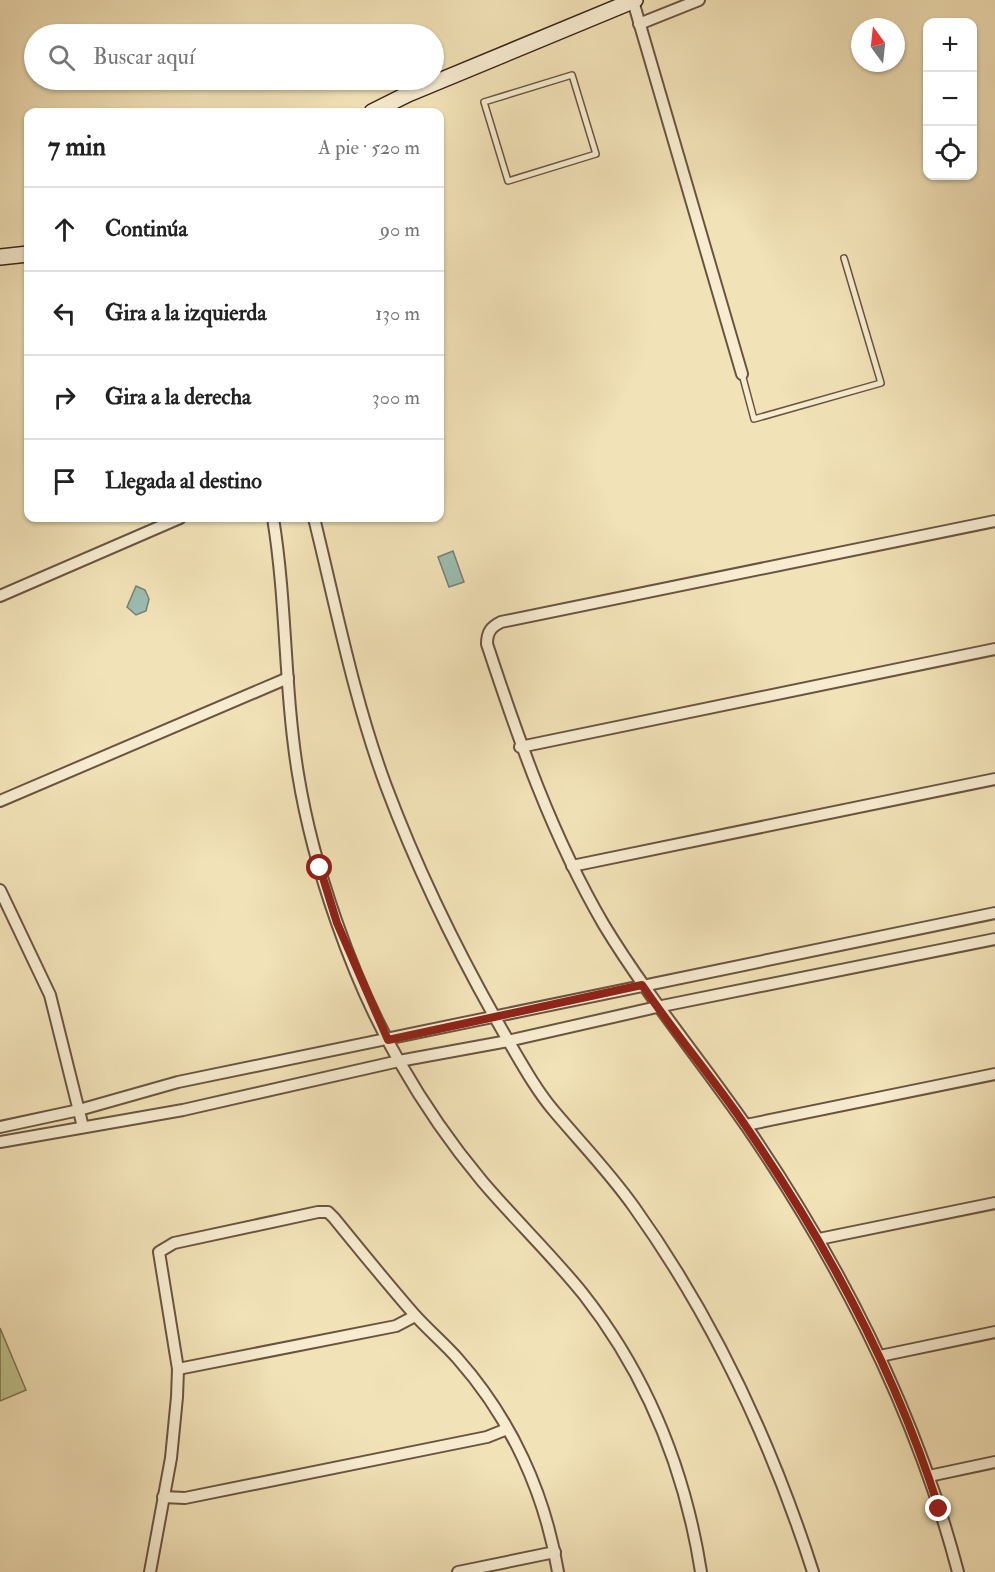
<!DOCTYPE html>
<html lang="es">
<meta charset="utf-8">
<style>
:root{--surface:#fff;--page:#f6f6f6;--text:#222;--muted:#767676;--line:#e0e0e0}
body{margin:0;font-family:"IM FELL Double Pica",serif;background:var(--page);color:var(--text)}
.controls{position:absolute;right:18px;top:18px;display:grid;overflow:hidden;border-radius:12px;box-shadow:0 2px 4px #0004}
.controls button{width:54px;height:54px;display:grid;place-items:center;padding:0;border:0;border-bottom:2px solid var(--line);background:var(--surface);color:var(--text);font:30px sans-serif}
.compass{position:absolute;left:851px;top:18px;width:54px;height:54px;border-radius:50%;background:var(--surface);box-shadow:0 2px 4px #0004;rotate:345deg}
.stop{position:absolute;width:18px;height:18px;margin:-14px;border:4px solid #8f2418;border-radius:50%;background:#fff}
.stop.end{background:#8f2418;border-color:#fff;box-shadow:0 2px 6px #0008}
.list{margin:0;padding:0;list-style:none}
h2{display:flex;justify-content:space-between;align-items:center;height:78px;margin:0;padding:0 24px;font-size:26px}
h2 small{font-size:20px;font-weight:400;color:var(--muted)}
.list li{display:grid;grid-template-columns:39px 1fr auto;gap:18px;align-items:center;box-sizing:border-box;height:84px;padding:0 24px;border-top:2px solid var(--line)}
.list b{display:block;font-size:22px;white-space:nowrap}
.list em{font-size:20px;font-style:normal;color:var(--muted)}
.icon{flex:none;width:33px;height:33px;fill:none;stroke:currentColor;stroke-width:2;stroke-linecap:round;stroke-linejoin:round}
.map{position:relative;flex:none;width:995px;height:1572px;overflow:hidden}
.search{position:absolute;background:var(--surface);box-shadow:0 2px 4px #0004;left:24px;top:24px;width:420px;height:66px;display:flex;align-items:center;gap:15px;box-sizing:border-box;padding:0 21px;border-radius:33px;color:var(--muted);font-size:22px}
.panel{position:absolute;background:var(--surface);box-shadow:0 2px 4px #0004;left:24px;top:108px;width:420px;height:414px;border-radius:12px}
.map>svg:first-child{display:block}
.green{fill:#bec28c;stroke:#7d7453;stroke-width:1.5}
.water{fill:#9bbdb1;stroke:#758075;stroke-width:1.5}
.lines{fill:none;stroke-linecap:round;stroke-linejoin:round}
.lane-casing{stroke:#6a5441;stroke-width:8}
.street-casing{stroke:#6a5441;stroke-width:14}
.secondary-casing{stroke:#3c251a;stroke-width:18}
.lane{stroke:#f7ecd0;stroke-width:5}
.street{stroke:#f7ecd0;stroke-width:10}
.secondary{stroke:#f7ecd0;stroke-width:15}
.route{stroke:#8f2418;stroke-width:8}
</style>
<div class="map">
<svg width="995" height="1572" viewBox="0 0 995 1572">
<rect width="100%" height="100%" fill="#f2e2b7"/>
<filter id="stains"><feTurbulence type="fractalNoise" baseFrequency=".00333" numOctaves="4"/><feColorMatrix values="0 0 0 0 .2 0 0 0 0 .09 0 0 0 0 .02 0 0 0 .5 -.17"/></filter>
<radialGradient id="worn" r=".72"><stop offset=".6" stop-color="#630" stop-opacity="0"/><stop offset="1" stop-color="#630" stop-opacity=".3"/></radialGradient>
<polygon class="green" points="0,1328 26,1390 0,1401"/>
<g class="water">
<polygon points="453,551 464,582 449,587 438,557"/>
<polygon points="136,586 145,590 149,599 146,611 136,615 127,607"/>
</g>
<g class="lines">
<defs>
<g id="lane">
<polygon points="572,75 596,154 508,181 484,102"/>
<polyline points="742,374 754,419 881,383 844,258"/>
</g>
<g id="street">
<polyline points="633,1 742,374"/>
<polyline points="639,24 699,0"/>
<path d="M 273,518 C 287,603 284,689 298,774 C 313,866 352,980 399,1061 C 423,1103 451,1144 482,1181 C 515,1220 552,1255 584,1295 C 648,1377 685,1470 701,1572"/>
<path d="M 314,518 C 336,607 354,700 386,786 C 419,874 462,961 509,1042 C 523,1066 537,1091 554,1111 C 581,1143 610,1173 634,1207 C 714,1319 771,1441 813,1572"/>
<polyline points="0,596 180,518"/>
<polyline points="520,747 995,649"/>
<polyline points="0,801 288,678"/>
<polyline points="572,866 995,779"/>
<polyline points="0,890 50,995 83,1127"/>
<polyline points="746,1125 995,1074"/>
<polyline points="0,1127 79,1110 178,1082 995,913"/>
<polyline points="0,1142 183,1110 399,1061 508,1041 657,1007 995,939"/>
<polyline points="819,1239 995,1203"/>
<polyline points="880,1356 995,1332"/>
<polyline points="178,1369 396,1326 415,1316"/>
<polyline points="929,1476 995,1462"/>
<polyline points="163,1497 185,1498 487,1437 507,1429"/>
<path d="M 150,1572 L 171,1458 L 177,1397 L 178,1369 L 159,1252 L 174,1243 L 318,1212 L 328,1212 L 334,1218 C 360,1250 386,1282 413,1313 C 427,1329 444,1343 458,1359 C 511,1419 545,1493 558,1572"/>
<polyline points="458,1572 555,1552"/>
<path d="M 958,1572 C 916,1412 840,1263 747,1127 C 700,1059 647,996 604,925 C 552,836 519,741 487,644 C 487,632 491,627 501,622 L 995,521"/>
</g>
<g id="secondary">
<polyline points="372,112 408,94 635,0"/>
<polyline points="0,257 28,254"/>
</g>
</defs>
<use href="#lane" class="lane-casing"/>
<use href="#street" class="street-casing"/>
<use href="#secondary" class="secondary-casing"/>
<use href="#lane" class="lane"/>
<use href="#street" class="street"/>
<use href="#secondary" class="secondary"/>
</g>
<g class="lines">
<path class="route" d="M 320,868 L 337,923 L 388,1040 L 642,985 C 675,1034 714,1079 747,1128 C 828,1246 896,1372 939,1509"/>
</g>
<rect width="100%" height="100%" filter="url(#stains)"/>
<rect width="100%" height="100%" fill="url(#worn)"/>
</svg>
<div class="controls">
<button>+</button>
<button>−</button>
<button><svg class="icon" aria-label="locate" viewBox="0 0 24 24"><circle cx="12" cy="12" r="6"/><path d="M12 2v4M12 18v4M2 12h4M18 12h4"/></svg></button>
</div>
<svg class="compass" viewBox="-18 -18 36 36"><path d="M0-13l5 13h-10z" fill="#e53935"/><path d="M0 13l5-13h-10z" fill="#767676"/></svg>
<div class="stop" style="left:320px;top:868px"></div>
<div class="stop end" style="left:939px;top:1509px"></div>
<div class="search"><svg class="icon" aria-label="search" viewBox="0 0 24 24"><circle cx="10" cy="10" r="6"/><path d="M15 15l6 6"/></svg>Buscar aquí</div>
<section class="panel">
<h2>7 min<small>A pie · 520 m</small></h2>
<ul class="list">
<li><svg class="icon" aria-label="ahead" viewBox="0 0 24 24"><path d="M12 20V5M6 11l6-6 6 6"/></svg><div><b>Continúa</b></div><em>90 m</em></li>
<li><svg class="icon" aria-label="left" viewBox="0 0 24 24"><path d="M17 20v-9H6M10 6l-5 5 5 5"/></svg><div><b>Gira a la izquierda</b></div><em>130 m</em></li>
<li><svg class="icon" aria-label="right" viewBox="0 0 24 24"><path d="M7 20v-9h11M14 6l5 5-5 5"/></svg><div><b>Gira a la derecha</b></div><em>300 m</em></li>
<li><svg class="icon" aria-label="arrive" viewBox="0 0 24 24"><path d="M6 21V4h12l-3 4 3 4H6"/></svg><div><b>Llegada al destino</b></div></li>
</ul>
</section>
</div>
